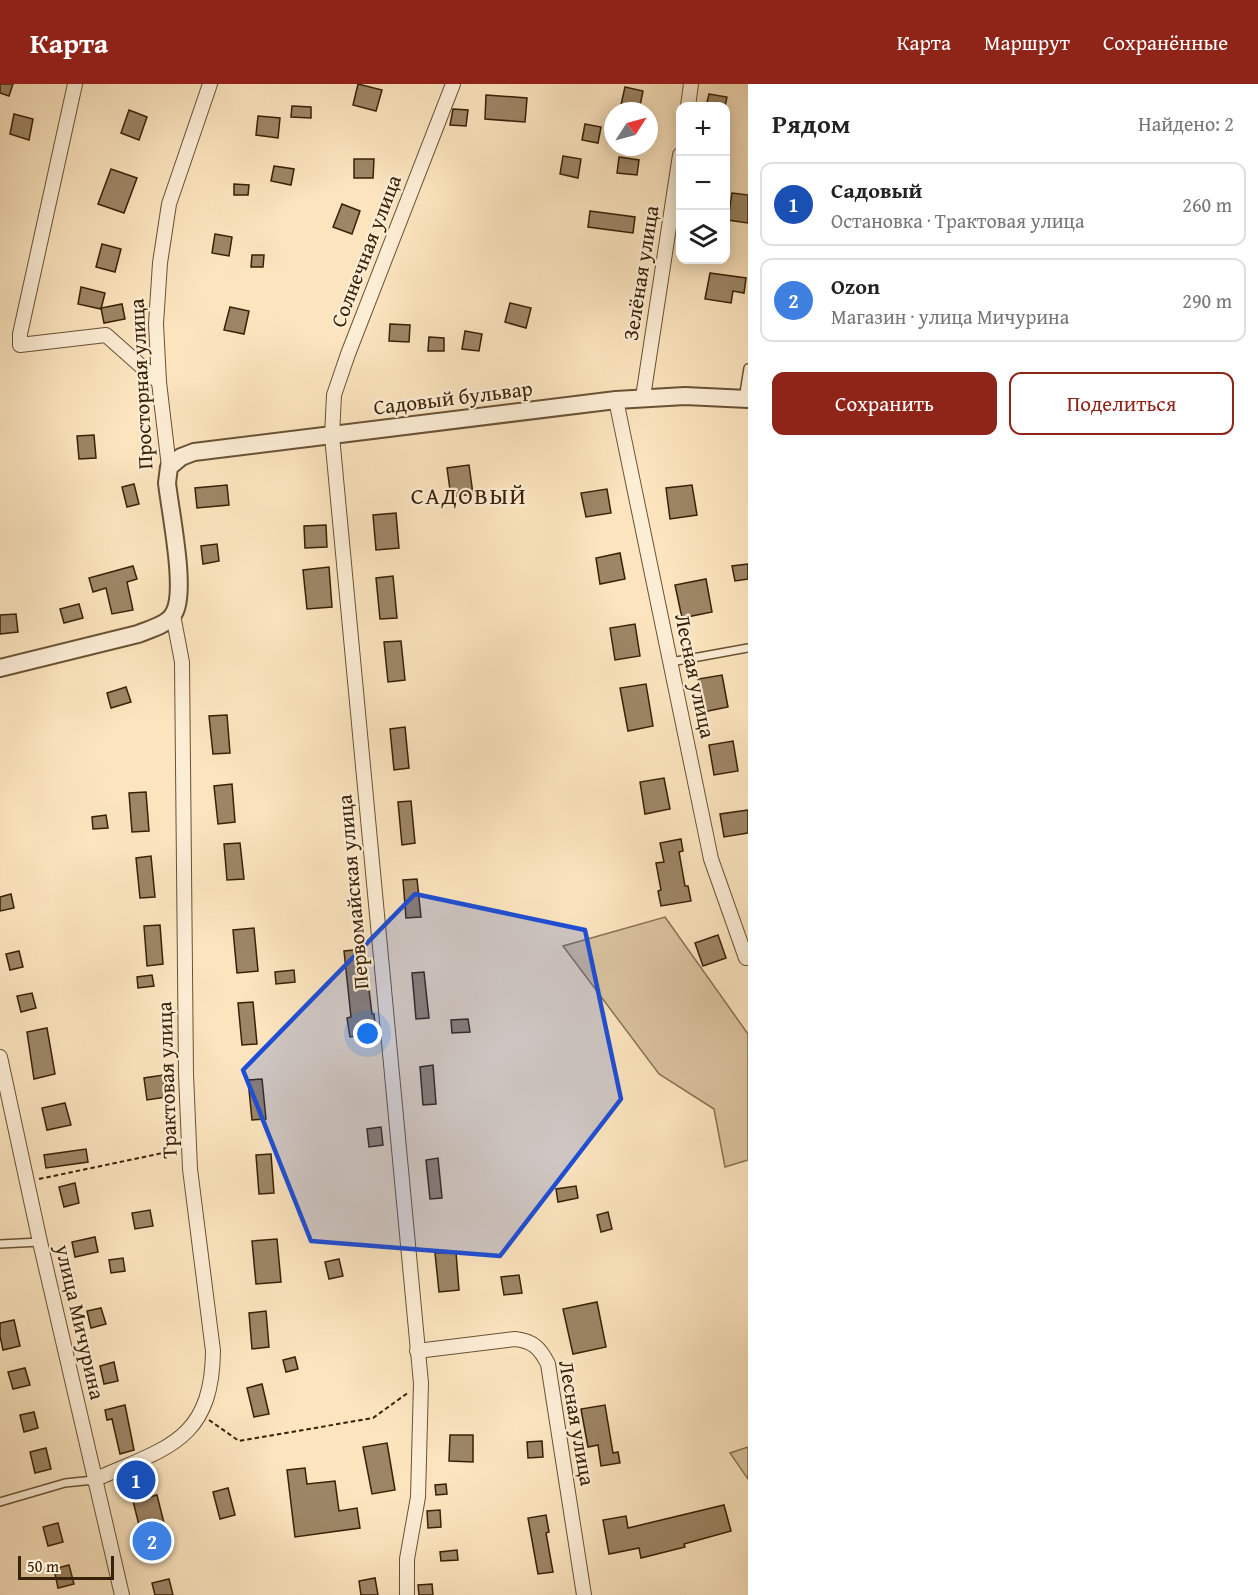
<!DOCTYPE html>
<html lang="ru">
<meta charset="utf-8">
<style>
:root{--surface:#fff;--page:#f6f6f6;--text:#222;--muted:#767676;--line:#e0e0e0;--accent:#8f2418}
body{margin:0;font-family:"Gentium Book Plus",serif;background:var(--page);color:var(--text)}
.controls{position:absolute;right:18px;top:18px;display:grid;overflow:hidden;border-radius:12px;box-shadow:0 3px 15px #0003}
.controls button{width:54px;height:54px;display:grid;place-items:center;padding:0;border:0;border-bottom:2px solid var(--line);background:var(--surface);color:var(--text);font:30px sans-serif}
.compass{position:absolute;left:604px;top:18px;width:54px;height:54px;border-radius:50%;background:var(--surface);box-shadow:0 3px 15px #0003;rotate:54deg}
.scale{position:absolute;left:18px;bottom:15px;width:96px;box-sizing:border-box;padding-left:6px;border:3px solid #382106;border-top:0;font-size:16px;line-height:21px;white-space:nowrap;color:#382106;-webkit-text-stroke:4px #fcedd5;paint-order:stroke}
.you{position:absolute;left:368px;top:950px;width:21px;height:21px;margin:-15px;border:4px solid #fff;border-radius:50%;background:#1a73e8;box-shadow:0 0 0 9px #1a73e833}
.badge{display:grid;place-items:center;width:39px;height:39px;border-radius:50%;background:var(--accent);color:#fff;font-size:20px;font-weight:700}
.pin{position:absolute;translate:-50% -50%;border:3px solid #fff;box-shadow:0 2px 6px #0006}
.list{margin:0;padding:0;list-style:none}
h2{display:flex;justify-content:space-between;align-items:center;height:78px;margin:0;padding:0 24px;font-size:26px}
h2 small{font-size:20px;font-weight:400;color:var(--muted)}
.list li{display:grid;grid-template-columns:39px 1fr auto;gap:18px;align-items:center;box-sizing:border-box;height:84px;margin:0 12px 12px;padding:0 12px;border:2px solid var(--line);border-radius:12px}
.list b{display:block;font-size:22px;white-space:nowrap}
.list p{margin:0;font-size:20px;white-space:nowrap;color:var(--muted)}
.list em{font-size:20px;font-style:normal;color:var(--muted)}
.actions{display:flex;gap:12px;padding:18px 24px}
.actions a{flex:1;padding:14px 0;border:2px solid var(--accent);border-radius:12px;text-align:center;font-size:21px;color:var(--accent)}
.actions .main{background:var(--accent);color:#fff}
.icon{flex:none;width:33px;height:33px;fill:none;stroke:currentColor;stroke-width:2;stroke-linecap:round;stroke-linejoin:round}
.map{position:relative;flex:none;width:748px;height:1511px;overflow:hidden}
header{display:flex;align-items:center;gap:36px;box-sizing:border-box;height:84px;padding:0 30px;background:var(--accent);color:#fff}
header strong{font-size:28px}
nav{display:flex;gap:33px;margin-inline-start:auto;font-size:21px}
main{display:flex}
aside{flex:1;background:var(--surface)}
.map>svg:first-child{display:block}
.green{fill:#dac39f;stroke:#897252;stroke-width:1.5}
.building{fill:#9d8666;stroke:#382106;stroke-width:1.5}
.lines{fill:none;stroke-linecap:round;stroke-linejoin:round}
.service-casing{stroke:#695234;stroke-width:10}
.minor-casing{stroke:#695234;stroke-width:16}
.tertiary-casing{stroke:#695234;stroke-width:20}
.path{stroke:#382106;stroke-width:2;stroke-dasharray:4.5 3;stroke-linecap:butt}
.service{stroke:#fcedd5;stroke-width:7}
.minor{stroke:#fcedd5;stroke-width:14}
.tertiary{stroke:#fcedd5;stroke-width:16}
.marked{fill:#1d4ed8;fill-opacity:0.2;stroke:#1d4ed8;stroke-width:4.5;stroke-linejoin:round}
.labels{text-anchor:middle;stroke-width:4.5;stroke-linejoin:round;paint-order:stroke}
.street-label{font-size:21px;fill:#382106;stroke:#fcedd5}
.quarter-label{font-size:24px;letter-spacing:1.5px;fill:#382106;stroke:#fcedd5}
</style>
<header>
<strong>Карта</strong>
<nav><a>Карта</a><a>Маршрут</a><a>Сохранённые</a></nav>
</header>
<main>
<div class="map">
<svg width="748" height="1511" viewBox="0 0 748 1511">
<rect width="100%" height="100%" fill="#fbe4be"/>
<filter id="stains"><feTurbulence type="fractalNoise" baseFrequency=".00333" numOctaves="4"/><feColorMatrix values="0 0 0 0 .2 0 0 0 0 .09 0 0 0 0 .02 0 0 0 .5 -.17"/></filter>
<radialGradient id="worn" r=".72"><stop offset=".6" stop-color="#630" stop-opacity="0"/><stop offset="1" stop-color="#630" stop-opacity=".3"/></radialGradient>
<g class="green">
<polygon points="665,833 748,950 748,1076 725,1083 714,1025 659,990 563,862"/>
<polygon points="748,1363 748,1395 730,1369"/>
</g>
<g class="building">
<polygon points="0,0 13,0 9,12 0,9"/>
<polygon points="358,0 382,6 376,27 353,21"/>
<polygon points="625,3 643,7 639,27 620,25"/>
<polygon points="709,10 727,13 725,22 706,22"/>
<polygon points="486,11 527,14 525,38 485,35"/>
<polygon points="292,22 311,23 311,34 291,33"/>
<polygon points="453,25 468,26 466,42 450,41"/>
<polygon points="129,26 147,33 139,56 121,49"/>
<polygon points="14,30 33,35 29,56 10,50"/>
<polygon points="258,32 280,34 278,54 256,51"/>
<polygon points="585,40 601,43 598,59 582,56"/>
<polygon points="563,72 581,75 578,94 560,90"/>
<polygon points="619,73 639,76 637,91 617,89"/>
<polygon points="354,75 374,75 373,94 354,94"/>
<polygon points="274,82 294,85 291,101 271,97"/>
<polygon points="111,85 137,94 124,129 98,120"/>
<polygon points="234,100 249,101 248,111 234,111"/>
<polygon points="732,109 748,111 748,139 728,136"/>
<polygon points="342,120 360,127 352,150 333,143"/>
<polygon points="590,127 635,133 633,149 588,143"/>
<polygon points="215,150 232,153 229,172 212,169"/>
<polygon points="102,160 121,165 115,188 96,183"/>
<polygon points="252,171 264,171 263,183 251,183"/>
<polygon points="710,189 746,194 744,209 733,207 731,219 705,215"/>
<polygon points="81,203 105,209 101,225 78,220"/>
<polygon points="510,219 531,224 526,244 505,238"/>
<polygon points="122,220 125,235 104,239 101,224"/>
<polygon points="230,223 249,227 244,250 224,246"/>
<polygon points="390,240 410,241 409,258 389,257"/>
<polygon points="465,247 482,250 479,267 462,265"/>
<polygon points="429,253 444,254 444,267 428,267"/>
<polygon points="94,351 96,374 79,375 77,352"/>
<polygon points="469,381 473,410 451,413 447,384"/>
<polygon points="134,400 139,420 127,423 122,403"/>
<polygon points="227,401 229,421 197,424 195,404"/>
<polygon points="692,401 697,431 670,435 666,404"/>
<polygon points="607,405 611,429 586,433 581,409"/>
<polygon points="396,429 399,464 376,466 373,431"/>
<polygon points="326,441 327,463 305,464 304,442"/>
<polygon points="217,460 219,477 203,480 201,462"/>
<polygon points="620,469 625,495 600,500 596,474"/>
<polygon points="748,480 748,495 735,497 732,482"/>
<polygon points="133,482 137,495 127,498 133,526 112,530 106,504 93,508 89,494"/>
<polygon points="329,483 332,523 307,525 303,486"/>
<polygon points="393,492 397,534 380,535 376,494"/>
<polygon points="706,495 712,528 682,534 675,501"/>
<polygon points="79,520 83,534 64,539 60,525"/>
<polygon points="16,530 18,548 0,550 0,531"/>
<polygon points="635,540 640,572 615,576 610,544"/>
<polygon points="401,557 405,596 388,598 384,558"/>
<polygon points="722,591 728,623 703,628 698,595"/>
<polygon points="646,600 653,642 628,647 620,604"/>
<polygon points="126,603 131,618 111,624 107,609"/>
<polygon points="227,631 230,669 213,670 209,632"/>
<polygon points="405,643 409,684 394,686 390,645"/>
<polygon points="733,657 738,687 714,691 709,661"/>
<polygon points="664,694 670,725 645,730 640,698"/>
<polygon points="232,700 235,738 218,740 214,702"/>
<polygon points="146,708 149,747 132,748 129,709"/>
<polygon points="411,717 415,759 402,761 398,718"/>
<polygon points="748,726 748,749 724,753 720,730"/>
<polygon points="106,731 108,744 93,745 92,733"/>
<polygon points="681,755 683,767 679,768 685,802 688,802 691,817 661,822 658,807 661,806 656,779 664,778 660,759"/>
<polygon points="240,759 244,795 227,796 224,760"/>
<polygon points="151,772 155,813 140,814 136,774"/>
<polygon points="417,795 421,833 406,834 403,796"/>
<polygon points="11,810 14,824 0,827 0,813"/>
<polygon points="160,841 163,880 147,882 144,842"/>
<polygon points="254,844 258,887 237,889 233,846"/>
<polygon points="718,851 726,874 703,882 695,859"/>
<polygon points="364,865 372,930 374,930 376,949 350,953 347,934 351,933 344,867"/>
<polygon points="19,867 23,883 10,886 6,870"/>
<polygon points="294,886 295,898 276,900 275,888"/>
<polygon points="424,888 429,934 416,935 412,889"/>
<polygon points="152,891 154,902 138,904 137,893"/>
<polygon points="32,909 36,924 21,928 17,912"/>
<polygon points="253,918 257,960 242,961 238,919"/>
<polygon points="468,935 470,948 452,949 451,936"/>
<polygon points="47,944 55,990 34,995 27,948"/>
<polygon points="433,981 436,1020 423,1021 420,983"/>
<polygon points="163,991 166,1013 147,1016 144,994"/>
<polygon points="262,995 266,1035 252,1036 248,996"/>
<polygon points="65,1019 71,1041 47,1046 42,1024"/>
<polygon points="381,1043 383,1061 369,1063 367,1045"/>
<polygon points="86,1065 88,1078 46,1084 44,1071"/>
<polygon points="271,1070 274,1109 259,1110 256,1071"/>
<polygon points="438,1074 442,1114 430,1115 426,1076"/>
<polygon points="75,1099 79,1119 64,1123 59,1103"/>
<polygon points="576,1102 578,1114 558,1118 556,1105"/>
<polygon points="150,1126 153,1142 135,1145 132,1129"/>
<polygon points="608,1128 612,1145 601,1148 597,1131"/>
<polygon points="95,1153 98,1168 75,1173 72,1158"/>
<polygon points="277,1155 281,1198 256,1200 252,1157"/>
<polygon points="456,1168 459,1206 439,1208 435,1169"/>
<polygon points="123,1174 125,1187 111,1189 109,1176"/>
<polygon points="339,1175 343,1192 329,1195 325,1178"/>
<polygon points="519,1191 522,1209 504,1211 501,1193"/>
<polygon points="597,1218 606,1263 573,1270 563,1225"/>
<polygon points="101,1224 106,1240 91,1244 87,1227"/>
<polygon points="266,1227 269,1263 252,1265 249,1229"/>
<polygon points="14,1236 20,1262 3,1266 0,1252 0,1239"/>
<polygon points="295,1273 298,1285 286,1288 283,1276"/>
<polygon points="114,1278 118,1297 104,1300 100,1282"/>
<polygon points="25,1284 30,1301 13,1305 8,1288"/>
<polygon points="262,1300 269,1330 254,1333 247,1304"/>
<polygon points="125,1321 134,1366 120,1370 112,1335 107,1336 105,1326"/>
<polygon points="605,1321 613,1369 618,1368 620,1379 601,1382 598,1361 588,1363 581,1325"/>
<polygon points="34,1328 38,1344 24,1348 20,1331"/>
<polygon points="450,1351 473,1351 473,1378 449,1377"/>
<polygon points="542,1357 543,1373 528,1374 527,1358"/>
<polygon points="387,1359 395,1406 372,1410 363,1363"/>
<polygon points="46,1364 51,1385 35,1389 30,1368"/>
<polygon points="305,1384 307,1400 335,1397 339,1427 357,1424 360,1444 295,1453 287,1386"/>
<polygon points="446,1400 447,1410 436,1411 435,1401"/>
<polygon points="228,1404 235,1431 220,1435 213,1408"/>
<polygon points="157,1411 169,1459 145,1465 133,1417"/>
<polygon points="724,1421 731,1447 684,1460 685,1463 641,1474 639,1464 609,1470 603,1436 626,1432 628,1444"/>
<polygon points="440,1426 441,1443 428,1444 427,1427"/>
<polygon points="546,1431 549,1448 546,1449 553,1488 538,1490 528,1434"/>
<polygon points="58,1439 63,1458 48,1462 43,1443"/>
<polygon points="457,1466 458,1476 441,1477 440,1468"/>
<polygon points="69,1481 74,1500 58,1504 54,1485"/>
<polygon points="375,1494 378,1511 361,1511 359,1497"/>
<polygon points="169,1495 173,1511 155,1511 152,1499"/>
<polygon points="432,1500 433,1511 419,1511 418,1501"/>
</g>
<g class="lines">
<defs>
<g id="service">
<polyline points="743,315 748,284"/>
<polyline points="671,578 748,564"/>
<polyline points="0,1160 40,1158"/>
<polyline points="0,1418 65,1399 94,1396"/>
</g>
<g id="minor">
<polyline points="75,0 20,250 20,261 106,251 159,298"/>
<polyline points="688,22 691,0"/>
<polyline points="643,313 680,71"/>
<polyline points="616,316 711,775 746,874"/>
<polyline points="169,383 159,298 156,240 160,179 169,120 210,0"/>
<polyline points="0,973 40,1158 122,1511"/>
<path d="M 417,1267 L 515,1255 C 533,1257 540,1264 548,1280 L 584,1511"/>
<path d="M 94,1396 C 165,1364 212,1358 213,1267 L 190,1085 L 186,990 L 182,578 L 173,531"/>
<polyline points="407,1511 407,1475 418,1413 421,1299 332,352 334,311 348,270 453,0"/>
</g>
<path id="tertiary" d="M 0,584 L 138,550 C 150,545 168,541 174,529 C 187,507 170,427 167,399 L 169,383 L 181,373 L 194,368 L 616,316 L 685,312 L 748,315"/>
</defs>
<use href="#service" class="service-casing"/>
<use href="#minor" class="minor-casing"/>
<use href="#tertiary" class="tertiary-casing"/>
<g class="path">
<polyline points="39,1095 177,1066"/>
<polyline points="209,1336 239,1357 373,1334 409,1308"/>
</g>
<use href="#service" class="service"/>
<use href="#minor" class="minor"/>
<use href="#tertiary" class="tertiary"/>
</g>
<path class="marked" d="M 415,810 L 585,846 L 621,1015 L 500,1172 L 311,1157 L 243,986 Z"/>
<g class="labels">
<g class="street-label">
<text transform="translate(366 167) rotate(-69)" y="7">Солнечная улица</text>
<text transform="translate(641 189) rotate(-81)" y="7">Зелёная улица</text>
<text transform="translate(141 300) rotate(-93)" y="7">Просторная улица</text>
<text transform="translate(453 314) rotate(-7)" y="7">Садовый бульвар</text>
<text transform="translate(695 592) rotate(78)" y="7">Лесная улица</text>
<text transform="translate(353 808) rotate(-95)" y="7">Первомайская улица</text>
<text transform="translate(167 996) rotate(-92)" y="7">Трактовая улица</text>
<text transform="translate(80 1238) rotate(77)" y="7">улица Мичурина</text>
<text transform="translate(577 1339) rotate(80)" y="7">Лесная улица</text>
</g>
<g class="quarter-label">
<text x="469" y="420">САДОВЫЙ</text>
</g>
</g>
<rect width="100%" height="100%" filter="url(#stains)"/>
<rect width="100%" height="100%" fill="url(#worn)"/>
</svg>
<div class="controls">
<button>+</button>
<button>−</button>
<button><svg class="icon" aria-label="layers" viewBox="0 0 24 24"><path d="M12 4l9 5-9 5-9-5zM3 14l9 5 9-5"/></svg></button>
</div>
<svg class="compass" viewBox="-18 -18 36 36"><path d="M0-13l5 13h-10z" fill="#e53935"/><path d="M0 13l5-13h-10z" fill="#767676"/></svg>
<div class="scale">50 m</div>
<div class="you"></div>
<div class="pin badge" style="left:136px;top:1396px;background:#1a4fb4">1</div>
<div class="pin badge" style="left:152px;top:1457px;background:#3f7fe0">2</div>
</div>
<aside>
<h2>Рядом<small>Найдено: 2</small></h2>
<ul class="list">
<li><span class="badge" style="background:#1a4fb4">1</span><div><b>Садовый</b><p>Остановка · Трактовая улица</p></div><em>260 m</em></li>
<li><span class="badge" style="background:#3f7fe0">2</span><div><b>Ozon</b><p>Магазин · улица Мичурина</p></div><em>290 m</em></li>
</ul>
<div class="actions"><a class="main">Сохранить</a><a>Поделиться</a></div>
</aside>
</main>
